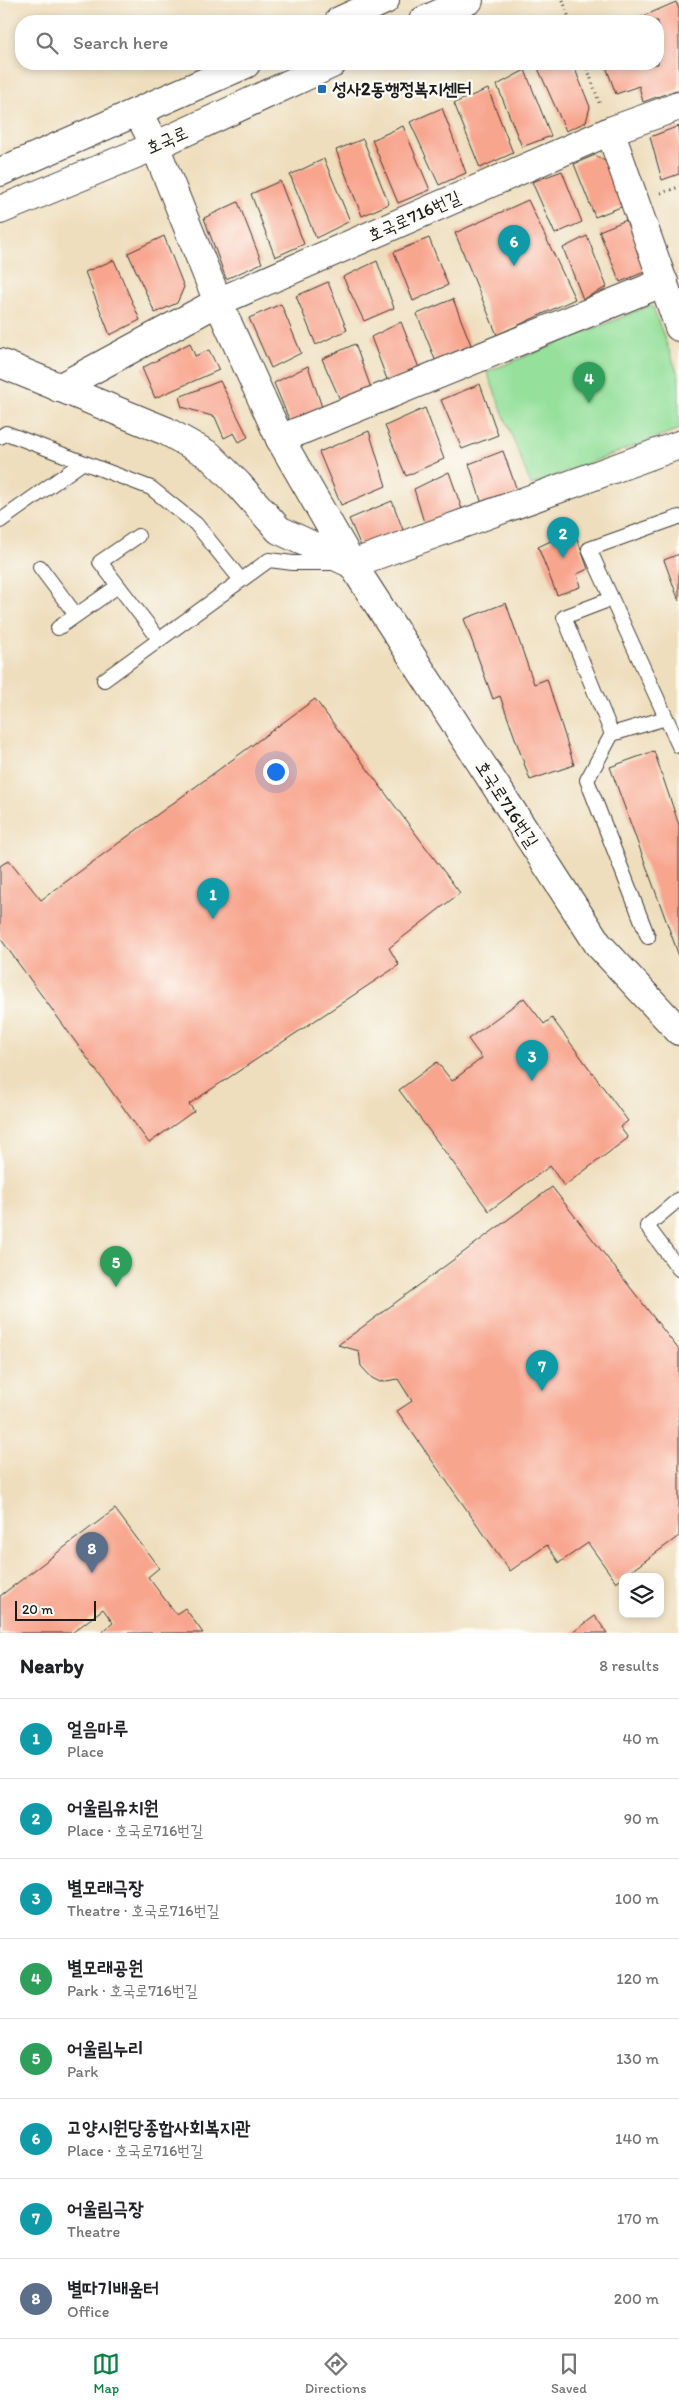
<!DOCTYPE html>
<meta charset="utf-8">
<style>
:root{--surface:#fff;--page:#f6f6f6;--text:#202124;--muted:#757577;--line:#e0e0e0;--accent:#0b8043}
body{margin:0;font-family:Itim,"Poor Story",sans-serif;background:var(--page);color:var(--text)}
.controls{position:absolute;right:15px;bottom:15px;display:grid;overflow:hidden;border-radius:10px;box-shadow:0 2px 8px #0003}
.controls button{width:45px;height:45px;display:grid;place-items:center;padding:0;border:0;border-bottom:1px solid var(--line);background:var(--surface);color:var(--text);font:25px sans-serif}
.scale{position:absolute;left:15px;bottom:12px;width:81px;box-sizing:border-box;padding-left:5px;border:2px solid #1c1c1c;border-top:0;font-size:14px;line-height:18px;white-space:nowrap;color:#1c1c1c;-webkit-text-stroke:4px #fdfcf7;paint-order:stroke}
.you{position:absolute;left:275px;top:771px;width:18px;height:18px;margin:-12px;border:4px solid #fff;border-radius:50%;background:#1a73e8;box-shadow:0 0 0 8px #1a73e833}
.badge{display:grid;place-items:center;width:32px;height:32px;border-radius:50%;background:var(--accent);color:#fff;font-size:16px;font-weight:700}
.pin{position:absolute;translate:-50% -41px;filter:drop-shadow(0 1px 2px #0008)}
.pin::after{content:'';position:absolute;top:26px;width:18px;height:15px;background:inherit;clip-path:polygon(0 0,100% 0,50% 100%)}
.list{margin:0;padding:0;list-style:none}
h2{display:flex;justify-content:space-between;align-items:center;height:65px;margin:0;padding:0 20px;font-size:21px}
h2 small{font-size:16px;font-weight:400;color:var(--muted)}
.list li{display:grid;grid-template-columns:32px 1fr auto;gap:15px;align-items:center;box-sizing:border-box;height:80px;padding:0 20px;border-top:1px solid var(--line)}
.list b{display:block;font-size:19px;white-space:nowrap}
.list p{margin:0;font-size:16px;white-space:nowrap;color:var(--muted)}
.list em{font-size:16px;font-style:normal;color:var(--muted)}
.icon{flex:none;width:28px;height:28px;fill:none;stroke:currentColor;stroke-width:2;stroke-linecap:round;stroke-linejoin:round}
.map{position:relative;flex:none;width:679px;height:1633px;overflow:hidden}
.search{position:absolute;background:var(--surface);box-shadow:0 2px 8px #0003;left:15px;right:15px;top:15px;height:55px;display:flex;align-items:center;gap:12px;box-sizing:border-box;padding:0 18px;border-radius:20px;color:var(--muted);font-size:19px}
.sheet{height:705px;background:var(--surface)}
nav{display:flex;justify-content:space-around;align-items:center;box-sizing:border-box;height:70px;border-top:1px solid var(--line);background:var(--surface);font-size:14px;color:var(--muted)}
nav a{display:grid;justify-items:center;gap:2px}
nav .on{color:var(--accent)}
.map>svg:first-child{display:block}
.green{fill:#95e09b;stroke:#587e5c}
.building{fill:#f8a58e}
.lines{fill:none;stroke-linecap:round;stroke-linejoin:round}
.service-casing{stroke:#3c3934;stroke-width:16}
.minor-casing{stroke:#3c3934;stroke-width:30}
.tertiary-casing{stroke:#3c3934;stroke-width:30}
.primary-casing{stroke:#3c3934;stroke-width:30}
.path{stroke:#3c3934;stroke-width:3;stroke-dasharray:1 4;stroke-linecap:butt}
.service{stroke:#fff;stroke-width:14}
.minor{stroke:#fff;stroke-width:28}
.tertiary{stroke:#fff;stroke-width:28}
.primary{stroke:#fff;stroke-width:28}
.poi-dot{fill:#1f6fb2;stroke:#fdfcf7;stroke-width:2}
.labels{text-anchor:middle;stroke-width:4.5;stroke-linejoin:round;paint-order:stroke}
.poi-label{font-size:18px;font-weight:bold;fill:#1c1c1c;stroke:#fdfcf7;text-anchor:start}
.street-label{font-size:18px;fill:#1c1c1c;stroke:#fdfcf7}
</style>
<div class="map">
<svg width="679" height="1633" viewBox="0 0 679 1633">
<rect width="100%" height="100%" fill="#fdfcf7"/>
<filter id="ink" filterUnits="userSpaceOnUse"><feTurbulence type="fractalNoise" baseFrequency=".02" numOctaves="2"/><feDisplacementMap in="SourceGraphic" scale="10" xChannelSelector="R" yChannelSelector="G"/><feConvolveMatrix kernelMatrix="1 2 1 2 8 2 1 2 1" color-interpolation-filters="sRGB"/></filter>
<filter id="wash" filterUnits="userSpaceOnUse"><feTurbulence type="fractalNoise" baseFrequency=".0096" numOctaves="4" result="noise"/><feDisplacementMap in="SourceGraphic" scale="20" xChannelSelector="R" yChannelSelector="G"/><feGaussianBlur stdDeviation="1.12" result="paint"/><feColorMatrix in="noise" values="0 0 0 0 0 0 0 0 0 0 0 0 0 0 0 0 0 1.4 0 .05"/><feComposite in="paint" operator="in"/></filter>
<g filter="url(#wash)">
<rect width="100%" height="100%" fill="#eedebd"/>
<polygon class="green" points="652,305 679,377 679,429 531,485 487,372"/>
<g id="blocks">
<g class="building">
<polygon points="676,2 679,9 679,89 643,102 639,86 616,94 605,64 658,64 658,21 632,21"/>
<polygon points="544,64 573,64 590,107 586,122 566,131 537,66"/>
<polygon points="525,70 551,136 522,147 497,85"/>
<polygon points="488,89 513,153 480,168 454,103"/>
<polygon points="442,108 466,173 439,185 410,122"/>
<polygon points="403,126 430,190 398,203 372,140"/>
<polygon points="679,126 679,174 662,180 650,137"/>
<polygon points="363,139 389,204 362,216 336,150"/>
<polygon points="595,155 611,165 626,205 595,217 574,164"/>
<polygon points="324,159 350,221 316,238 290,175"/>
<polygon points="562,171 582,222 555,234 532,182"/>
<polygon points="280,181 304,244 275,257 251,194"/>
<polygon points="528,200 575,299 497,335 455,233"/>
<polygon points="238,202 262,263 226,279 204,218"/>
<polygon points="629,219 647,271 620,282 599,231"/>
<polygon points="164,236 184,287 177,303 155,313 128,253"/>
<polygon points="587,236 607,287 583,299 563,248"/>
<polygon points="429,238 448,285 413,301 394,252"/>
<polygon points="114,260 140,320 110,335 85,272"/>
<polygon points="377,261 394,308 364,321 343,277"/>
<polygon points="328,282 347,330 316,345 296,296"/>
<polygon points="453,299 471,345 436,362 417,314"/>
<polygon points="281,304 301,353 271,368 249,318"/>
<polygon points="401,322 419,368 388,382 371,337"/>
<polygon points="190,343 195,356 209,350 219,370 155,398 142,368"/>
<polygon points="355,344 371,388 341,402 322,359"/>
<polygon points="308,366 323,410 291,424 274,383"/>
<polygon points="220,381 248,437 239,442 234,433 224,438 215,417 182,407 179,397"/>
<polygon points="480,384 498,435 462,449 441,400"/>
<polygon points="425,408 444,459 406,476 385,426"/>
<polygon points="369,431 386,486 341,505 319,452"/>
<polygon points="503,451 518,493 483,507 469,464"/>
<polygon points="449,472 463,512 426,529 414,489"/>
<polygon points="392,501 405,535 364,553 349,519"/>
<polygon points="574,530 588,569 577,574 580,587 557,595 538,547"/>
<polygon points="679,554 679,601 664,560"/>
<polygon points="506,603 534,684 547,679 574,765 530,780 500,696 493,699 464,619"/>
<polygon points="315,699 460,893 389,948 399,965 189,1104 194,1111 149,1143 0,938 0,866 9,860 41,900"/>
<polygon points="654,751 679,825 679,956 610,767"/>
<polygon points="524,998 544,1024 552,1018 628,1121 620,1127 628,1138 564,1186 550,1166 489,1211 399,1090 437,1062 452,1081 482,1058 468,1039"/>
<polygon points="552,1187 679,1350 679,1536 616,1582 588,1543 559,1563 547,1545 510,1571 397,1411 412,1401 398,1379 380,1382 372,1378 361,1366 359,1351 338,1345"/>
<polygon points="115,1509 159,1568 148,1577 176,1614 185,1608 203,1633 101,1633 113,1623 103,1609 72,1633 0,1633 0,1596"/>
<polygon points="595,1616 607,1633 572,1633"/>
</g>
</g>
</g>
<g filter="url(#ink)">
<use href="#blocks" fill-opacity="0" stroke="#3c3934" stroke-width="1"/>
<g class="lines">
<defs>
<g id="service">
<polyline points="0,437 6,433 151,488 196,524 241,580"/>
<polyline points="679,517 589,549 679,746"/>
<polyline points="0,521 82,463"/>
<polyline points="138,536 100,562 159,639"/>
<polyline points="40,567 76,615"/>
<polyline points="611,599 564,617 612,734"/>
<polyline points="58,628 118,586"/>
<polyline points="104,680 269,560 293,563 337,563"/>
<polyline points="648,937 587,780 612,734 666,718"/>
<polyline points="679,1199 647,1226 679,1269"/>
</g>
<g id="minor">
<polyline points="610,131 679,327"/>
<polyline points="0,363 166,431 209,455 238,484 279,530 352,564 679,445"/>
<polyline points="59,388 218,302 610,131 679,106"/>
<polyline points="280,439 664,282"/>
</g>
<polyline id="tertiary" points="138,112 155,146 218,302 280,439 352,564 598,944 679,1031"/>
<g id="primary">
<polyline points="339,21 385,0"/>
<polyline points="423,21 469,0"/>
<polyline points="0,172 246,64"/>
<polyline points="0,210 155,146 332,64"/>
</g>
</defs>
<use href="#service" class="service-casing"/>
<use href="#minor" class="minor-casing"/>
<use href="#tertiary" class="tertiary-casing"/>
<use href="#primary" class="primary-casing"/>
<g class="path">
<polyline points="563,0 570,21"/>
<polyline points="586,64 600,105"/>
<polyline points="661,193 679,187"/>
</g>
<use href="#service" class="service"/>
<use href="#minor" class="minor"/>
<use href="#tertiary" class="tertiary"/>
<use href="#primary" class="primary"/>
</g>
</g>
<rect class="poi-dot" x="317" y="84" width="10" height="10" rx="2.5"/>
<g class="labels">
<g class="poi-label">
<text x="332" y="95">성사2동행정복지센터</text>
</g>
<g class="street-label">
<text transform="translate(167 140) rotate(-24)" y="6">호국로</text>
<text transform="translate(414 216) rotate(-24)" y="6">호국로716번길</text>
<text transform="translate(507 804) rotate(57)" y="6">호국로716번길</text>
</g>
</g>
</svg>
<div class="controls">
<button><svg class="icon" aria-label="layers" viewBox="0 0 24 24"><path d="M12 4l9 5-9 5-9-5zM3 14l9 5 9-5"/></svg></button>
</div>
<div class="scale">20 m</div>
<div class="you"></div>
<div class="pin badge" style="left:213px;top:919px;background:#0f9aa8">1</div>
<div class="pin badge" style="left:563px;top:558px;background:#0f9aa8">2</div>
<div class="pin badge" style="left:532px;top:1081px;background:#0f9aa8">3</div>
<div class="pin badge" style="left:589px;top:403px;background:#2e9e5b">4</div>
<div class="pin badge" style="left:116px;top:1287px;background:#2e9e5b">5</div>
<div class="pin badge" style="left:514px;top:266px;background:#0f9aa8">6</div>
<div class="pin badge" style="left:542px;top:1391px;background:#0f9aa8">7</div>
<div class="pin badge" style="left:92px;top:1573px;background:#5c6f8a">8</div>
<div class="search"><svg class="icon" aria-label="search" viewBox="0 0 24 24"><circle cx="10" cy="10" r="6"/><path d="M15 15l6 6"/></svg>Search here</div>
</div>
<section class="sheet">
<h2>Nearby<small>8 results</small></h2>
<ul class="list">
<li><span class="badge" style="background:#0f9aa8">1</span><div><b>얼음마루</b><p>Place</p></div><em>40 m</em></li>
<li><span class="badge" style="background:#0f9aa8">2</span><div><b>어울림유치원</b><p>Place · 호국로716번길</p></div><em>90 m</em></li>
<li><span class="badge" style="background:#0f9aa8">3</span><div><b>별모래극장</b><p>Theatre · 호국로716번길</p></div><em>100 m</em></li>
<li><span class="badge" style="background:#2e9e5b">4</span><div><b>별모래공원</b><p>Park · 호국로716번길</p></div><em>120 m</em></li>
<li><span class="badge" style="background:#2e9e5b">5</span><div><b>어울림누리</b><p>Park</p></div><em>130 m</em></li>
<li><span class="badge" style="background:#0f9aa8">6</span><div><b>고양시원당종합사회복지관</b><p>Place · 호국로716번길</p></div><em>140 m</em></li>
<li><span class="badge" style="background:#0f9aa8">7</span><div><b>어울림극장</b><p>Theatre</p></div><em>170 m</em></li>
<li><span class="badge" style="background:#5c6f8a">8</span><div><b>별따기배움터</b><p>Office</p></div><em>200 m</em></li>
</ul>
</section>
<nav>
<a class="on"><svg class="icon" aria-label="map" viewBox="0 0 24 24"><path d="M3 6l6-2 6 2 6-2v14l-6 2-6-2-6 2zM9 4v14M15 6v14"/></svg>Map</a>
<a><svg class="icon" aria-label="directions" viewBox="0 0 24 24"><path d="M12 3l9 9-9 9-9-9zM9 14v-3h6M13 9l2 2-2 2"/></svg>Directions</a>
<a><svg class="icon" aria-label="saved" viewBox="0 0 24 24"><path d="M7 4h10v16l-5-4-5 4z"/></svg>Saved</a>
</nav>
